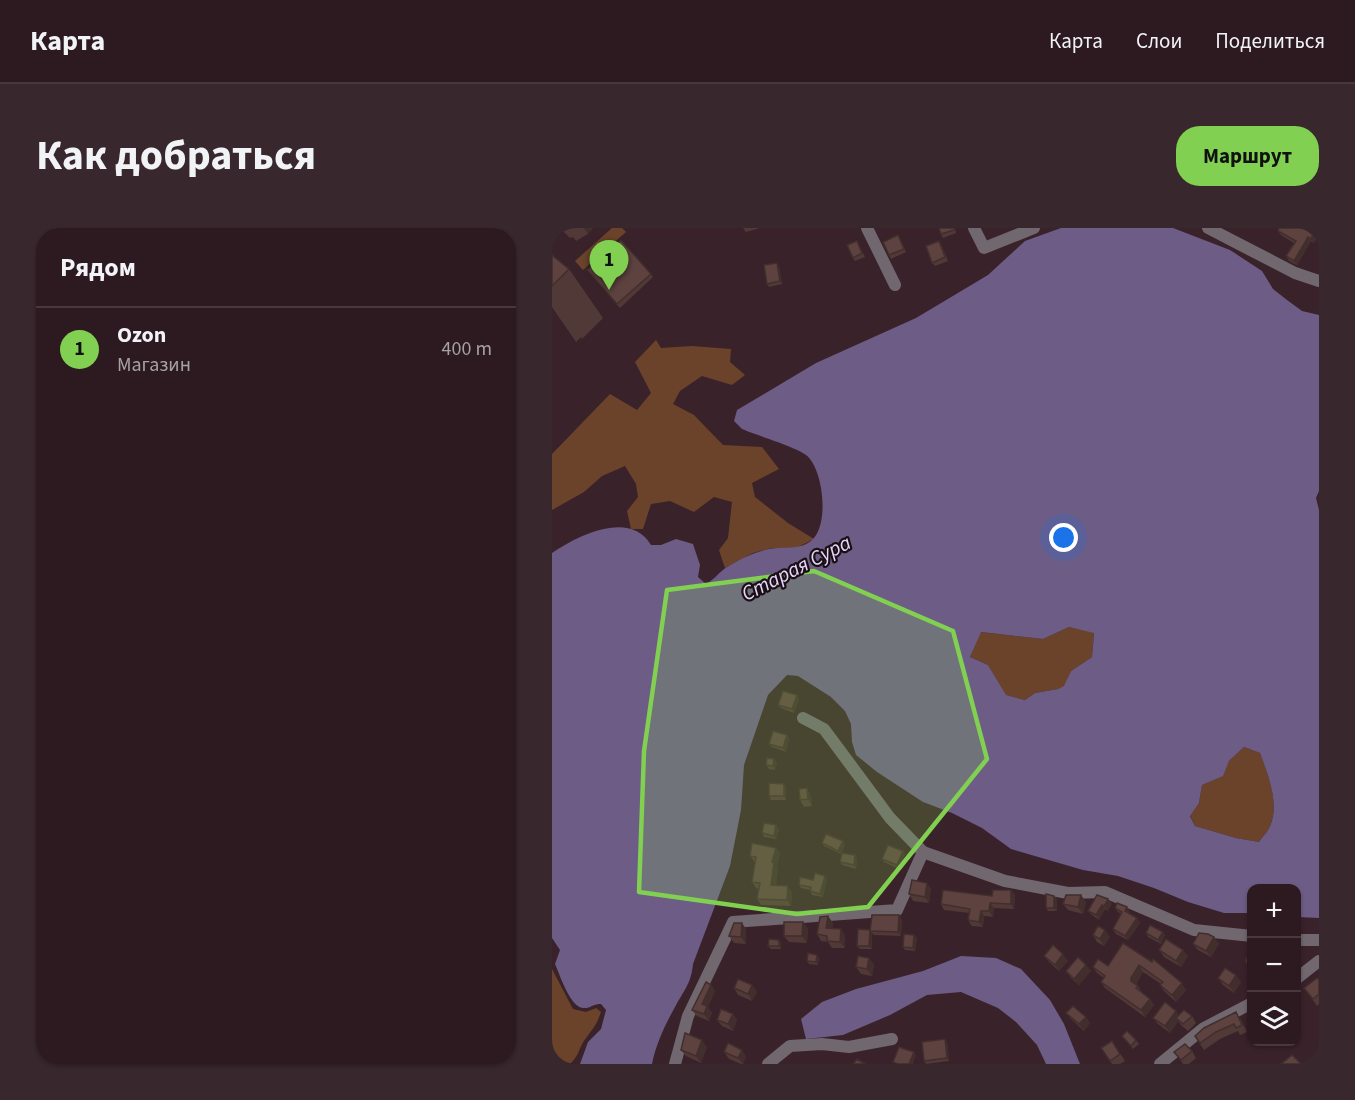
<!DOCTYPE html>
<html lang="ru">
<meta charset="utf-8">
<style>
:root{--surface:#2c1a20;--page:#38272d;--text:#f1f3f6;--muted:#a6a1a5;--line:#48383e;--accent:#81d051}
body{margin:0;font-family:"Source Sans 3",sans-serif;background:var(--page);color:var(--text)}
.controls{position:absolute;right:18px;bottom:18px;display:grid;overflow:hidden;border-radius:12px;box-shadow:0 2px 4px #0004}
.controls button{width:54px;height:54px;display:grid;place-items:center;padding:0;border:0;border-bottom:2px solid var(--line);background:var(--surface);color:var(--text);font:30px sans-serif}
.you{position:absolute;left:512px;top:310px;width:21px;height:21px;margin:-15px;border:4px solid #fff;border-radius:50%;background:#1a73e8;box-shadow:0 0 0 9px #1a73e833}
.badge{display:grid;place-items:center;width:39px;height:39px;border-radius:50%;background:var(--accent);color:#111;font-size:20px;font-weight:700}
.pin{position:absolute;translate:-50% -50px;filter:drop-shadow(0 2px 3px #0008)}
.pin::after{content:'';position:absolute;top:32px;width:21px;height:18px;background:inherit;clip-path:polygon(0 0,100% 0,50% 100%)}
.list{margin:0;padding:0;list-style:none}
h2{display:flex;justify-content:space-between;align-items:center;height:78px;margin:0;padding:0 24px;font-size:26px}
h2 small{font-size:20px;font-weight:400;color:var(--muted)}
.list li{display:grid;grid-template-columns:39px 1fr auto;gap:18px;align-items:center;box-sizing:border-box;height:84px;padding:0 24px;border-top:2px solid var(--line)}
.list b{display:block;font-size:22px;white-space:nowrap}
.list p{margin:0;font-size:20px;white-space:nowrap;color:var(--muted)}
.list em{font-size:20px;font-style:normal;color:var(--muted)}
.icon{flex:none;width:33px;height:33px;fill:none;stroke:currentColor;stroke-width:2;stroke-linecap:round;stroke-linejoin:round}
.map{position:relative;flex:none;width:767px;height:836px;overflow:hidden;border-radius:24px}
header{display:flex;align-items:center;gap:36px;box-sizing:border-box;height:84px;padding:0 30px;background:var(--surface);border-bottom:2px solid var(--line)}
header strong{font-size:28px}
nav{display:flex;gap:33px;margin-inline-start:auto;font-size:21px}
.intro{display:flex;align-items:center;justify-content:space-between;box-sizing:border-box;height:144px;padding:0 36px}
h1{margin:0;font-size:42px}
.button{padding:15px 27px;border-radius:24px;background:var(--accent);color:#111;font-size:21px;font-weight:700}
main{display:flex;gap:36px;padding:0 36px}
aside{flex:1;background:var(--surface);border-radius:24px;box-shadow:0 2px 4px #0004}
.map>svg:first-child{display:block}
.green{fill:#6a432a}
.water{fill:#6d5c85;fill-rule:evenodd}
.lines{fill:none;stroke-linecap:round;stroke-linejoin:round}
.minor{stroke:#70676f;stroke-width:12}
.wall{fill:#503937}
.shaded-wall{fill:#412e2d}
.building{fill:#5d4240;stroke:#412e2d;stroke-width:1.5}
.marked{fill:#81d051;fill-opacity:0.2;stroke:#81d051;stroke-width:4.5;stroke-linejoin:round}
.labels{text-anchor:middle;stroke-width:4.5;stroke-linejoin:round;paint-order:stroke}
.water-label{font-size:21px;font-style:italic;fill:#e6d6ff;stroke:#1a0f13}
</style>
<header>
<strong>Карта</strong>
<nav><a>Карта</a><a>Слои</a><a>Поделиться</a></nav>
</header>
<div class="intro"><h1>Как добраться</h1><a class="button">Маршрут</a></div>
<main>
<aside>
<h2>Рядом<small></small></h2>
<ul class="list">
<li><span class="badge">1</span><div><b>Ozon</b><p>Магазин</p></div><em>400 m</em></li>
</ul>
</aside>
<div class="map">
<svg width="767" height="836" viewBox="0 0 767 836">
<rect width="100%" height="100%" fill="#3a222a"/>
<g class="green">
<polygon points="60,0 70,0 74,4 31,42 23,33"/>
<polygon points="104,112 109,120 140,118 179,121 178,134 193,147 180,157 150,148 128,163 121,176 142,187 171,217 210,219 227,241 200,255 203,269 236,295 262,311 242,321 220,320 201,325 173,340 167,322 176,310 180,274 162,269 142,284 118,273 99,276 91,301 79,301 75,283 86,269 84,256 73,238 50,248 32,264 0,282 0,226 58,166 85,182 99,165 83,134"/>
<polygon points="517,399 542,404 540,429 519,443 513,458 506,461 483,465 473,472 453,467 436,437 418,429 428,404 491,411"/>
<path d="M 692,519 L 708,525 C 716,547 728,575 718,598 C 716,604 710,609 707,614 L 684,610 L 643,598 L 638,587 L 647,575 L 650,557 L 670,548 L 677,533 Z"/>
<path d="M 0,741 L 21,781 L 34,784 L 44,780 L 49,784 C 44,798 42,799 34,810 C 27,819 27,828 18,836 L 0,836 Z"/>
</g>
<g class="water">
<path d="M 509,0 L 621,0 L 678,22 L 710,43 L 721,61 L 735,72 L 750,83 L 767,87 L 767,263 L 764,270 L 767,282 L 767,690 L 745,689 L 744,660 L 700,660 L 699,685 L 672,685 L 636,674 L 602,660 L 566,648 L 531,642 L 459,621 L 430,600 L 400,585 L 371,574 L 325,544 L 304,527 L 300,514 L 299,496 L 293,483 L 279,469 L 246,448 L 235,447 L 216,467 L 192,537 L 189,582 L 178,638 L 141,736 C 139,756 132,762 123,779 C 113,797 104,816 100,836 L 28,836 L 36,814 L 49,801 L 54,782 L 49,776 C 42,775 38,781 31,780 C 18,779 8,747 3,736 L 8,722 L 0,710 L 0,325 C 25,308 78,281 99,317 L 109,317 L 124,311 L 141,316 L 148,337 L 146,349 L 154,356 C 162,352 167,344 175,339 C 188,331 202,324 217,321 C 232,318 247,323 260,312 C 278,296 271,240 254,227 C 244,219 204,207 190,201 L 182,193 L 185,182 L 264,135 L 364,90 L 436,47 L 473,13 ZM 517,399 L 542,405 L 540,429 L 519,443 L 512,458 L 506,461 L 483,465 L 473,472 L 454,467 L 436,437 L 418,429 L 429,404 L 491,411 ZM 692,519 L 708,525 C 716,547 728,576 718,598 C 716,604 710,609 707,614 L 684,610 L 643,598 L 638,588 L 647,575 L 650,557 L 671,548 L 677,533 Z"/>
<polygon points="409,728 444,730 469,741 498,772 512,796 528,836 494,836 485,817 464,794 446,780 409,764 375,767 338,787 291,807 254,811 249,791 270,774 304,761 371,743"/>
</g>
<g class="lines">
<g class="minor">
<polyline points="315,0 343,57"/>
<polyline points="422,0 432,20 482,0"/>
<polyline points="656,0 743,45 767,53"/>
<polyline points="251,490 272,501 338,590 371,624 453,653 516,665 553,664 642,702 700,708"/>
<polyline points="744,712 767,712"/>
<polyline points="744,751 767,733"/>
<polyline points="123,836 136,788 181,694 345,682 371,624"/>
<polyline points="216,836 238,818 270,816 297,819 340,811"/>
<polyline points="608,836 652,800 700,775"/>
</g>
</g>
<g class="wall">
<polygon points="8,0 41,0 36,6 24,13 21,9 18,10"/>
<polygon points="191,0 208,0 194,4"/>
<polygon points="403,0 404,5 391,10 389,6"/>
<polygon points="767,0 767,14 763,12 762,15 759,13 745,37 737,33 734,28 742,15 729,7 726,3"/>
<polygon points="346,7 354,24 339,31 337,27"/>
<polygon points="305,13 313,29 303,33 301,30"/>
<polygon points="387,13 389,16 396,33 383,38 380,35"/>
<polygon points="0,27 17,41 51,90 30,111 29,109 24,114 0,79"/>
<polygon points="227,38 230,56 217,59 215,56"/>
<polygon points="35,42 99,46 101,49 68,80"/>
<polygon points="245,467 247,471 242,485 229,480 226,477"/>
<polygon points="235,507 237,511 234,524 220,519 217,516"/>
<polygon points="225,534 223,542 217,541 214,537"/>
<polygon points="234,559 234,572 219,572 217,568"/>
<polygon points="259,567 260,578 252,579 248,572"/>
<polygon points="227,601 224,611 212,609 210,605"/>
<polygon points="270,615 293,617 289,626 272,618"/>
<polygon points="224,620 228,625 225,638 226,641 224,657 240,664 239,678 209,677 205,671 207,661 204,660 200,654 203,634 198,628"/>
<polygon points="351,623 353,626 347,641 332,634 330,631"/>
<polygon points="303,627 305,631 304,641 290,637 288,634"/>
<polygon points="273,648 275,651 271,669 260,667 258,663 258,662 249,660 247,657"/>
<polygon points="375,655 379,661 377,675 361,673 357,666"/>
<polygon points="459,662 463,667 462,681 442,680 441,689 432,688 431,699 420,698 416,692 417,685 392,682 389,676 440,668"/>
<polygon points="502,668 505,671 505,683 496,683 494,680"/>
<polygon points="556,671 560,676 556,683 553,681 547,692 540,687 536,683"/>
<polygon points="534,674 531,686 516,682 511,676"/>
<polygon points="563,680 578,684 577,685 585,690 588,695 576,712 564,706 561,701 569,686 566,684"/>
<polygon points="347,687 350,692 349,708 322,707 320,705 320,721 308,721 305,718 318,702"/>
<polygon points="251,694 256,701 255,715 237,714 232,708"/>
<polygon points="281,695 280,701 289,701 293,708 293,720 280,720 276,714 269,713 265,706"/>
<polygon points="194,701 194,716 182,715 177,708"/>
<polygon points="611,704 613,707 609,716 596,709 594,705"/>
<polygon points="362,707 365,710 363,723 353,722 351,719"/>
<polygon points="541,707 558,709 552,718 545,714"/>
<polygon points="662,709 667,716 659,729 646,722 641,716"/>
<polygon points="227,712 229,715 229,721 219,721 216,718"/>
<polygon points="571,715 634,762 624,774 612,763 608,757 609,756 591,744 584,756 586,758 590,765 598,771 602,777 593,789 553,760 549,754 552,750 545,745 541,739 556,738"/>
<polygon points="607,722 636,728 629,739 612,729"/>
<polygon points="699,722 699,741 697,740 693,733"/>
<polygon points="265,727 267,730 266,737 257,736 255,733"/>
<polygon points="492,728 516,733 507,743 497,734"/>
<polygon points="317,730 322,737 320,748 309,746 304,739"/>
<polygon points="534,737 539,743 527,757 519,750 514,743"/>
<polygon points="666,750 689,754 682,765 671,757"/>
<polygon points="767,752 767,776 765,778 752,760"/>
<polygon points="159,757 163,763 156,779 160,785 157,793 145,788 140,782"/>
<polygon points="200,757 205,764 200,773 186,767 182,760"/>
<polygon points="514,785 534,789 538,795 532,803 519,791"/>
<polygon points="181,786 185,792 181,803 170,798 165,792"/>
<polygon points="627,787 640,788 644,795 636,803 629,797 626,793 618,805 606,796 601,790"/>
<polygon points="688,790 695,804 688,807 686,803 668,811 652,822 643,808"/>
<polygon points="570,808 584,812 587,816 581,821"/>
<polygon points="393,811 395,815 397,833 374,836 372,833"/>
<polygon points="560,813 573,833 568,836 560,836 549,820"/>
<polygon points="707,813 716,813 716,815 710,818"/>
<polygon points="155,819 149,835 134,828 129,822"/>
<polygon points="640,823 644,830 637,836 631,836 622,824"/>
<polygon points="172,824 194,828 191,836 189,836 177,831"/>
</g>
<g class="shaded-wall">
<polygon points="32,0 41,0 36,6"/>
<polygon points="760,8 763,12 762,15 759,11"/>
<polygon points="756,9 759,13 745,37 742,33"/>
<polygon points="225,35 227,38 230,56 228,53"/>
<polygon points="245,467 247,471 242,485 240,481"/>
<polygon points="235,507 237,511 234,524 231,520"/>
<polygon points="222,531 225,534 223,542 221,538"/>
<polygon points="232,556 234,559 234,572 232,568"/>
<polygon points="255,560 259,567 260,578 256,571"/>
<polygon points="224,597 227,601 224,611 222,608"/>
<polygon points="291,613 293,617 289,626 286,623"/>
<polygon points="224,620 228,625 225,638 226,641 223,663 219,657 220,634"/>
<polygon points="351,623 353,626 347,641 345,637"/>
<polygon points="303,627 305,631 304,641 302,637"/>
<polygon points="273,648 275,651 271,669 268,666"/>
<polygon points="375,655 379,661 377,675 373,669"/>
<polygon points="236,658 240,664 239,678 235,672"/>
<polygon points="459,662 463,667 462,681 459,676"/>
<polygon points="529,667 534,674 531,686 526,679"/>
<polygon points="502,668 505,671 505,683 502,680"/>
<polygon points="556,671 560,676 556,683 552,678"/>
<polygon points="438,675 442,680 441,689 437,683"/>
<polygon points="550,677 553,681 547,692 544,687"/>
<polygon points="575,679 578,684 576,687 573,683"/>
<polygon points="429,683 432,688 431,699 427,694"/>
<polygon points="347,687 350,692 349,708 346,704"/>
<polygon points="276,688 281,695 278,707 274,700"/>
<polygon points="585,690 588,695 576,712 573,708"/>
<polygon points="251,694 256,701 255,715 250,708"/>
<polygon points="190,695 194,701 194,716 189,709"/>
<polygon points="289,701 293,708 293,720 288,714"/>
<polygon points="318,702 320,705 320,721 317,718"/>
<polygon points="553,702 558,709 552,718 548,711"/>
<polygon points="611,704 613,707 609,716 606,712"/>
<polygon points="362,707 365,710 363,723 361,720"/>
<polygon points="662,709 667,716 659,729 654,723"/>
<polygon points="227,712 229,715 229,721 227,718"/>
<polygon points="631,722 636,728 629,739 624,733"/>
<polygon points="511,726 516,733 507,743 503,737"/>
<polygon points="265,727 267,730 266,737 264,734"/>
<polygon points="317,730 322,737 320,748 315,741"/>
<polygon points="534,737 539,743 527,757 522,751"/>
<polygon points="587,737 591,744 583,756 579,753 579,750"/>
<polygon points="684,747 689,754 682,765 677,758"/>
<polygon points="630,755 634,762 624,774 620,767"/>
<polygon points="159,757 163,763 156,779 160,785 157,793 152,786 150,776"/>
<polygon points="200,757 205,764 200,773 196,766"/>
<polygon points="598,771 602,777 593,789 589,782"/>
<polygon points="624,783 629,789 624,790 626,793 618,805 613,798"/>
<polygon points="181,786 185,792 181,803 176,796"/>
<polygon points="534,789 538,795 532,803 527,796"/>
<polygon points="393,811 395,815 397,833 395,830"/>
<polygon points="150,812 155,819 149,835 144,828"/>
<polygon points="190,822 194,828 191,836 186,830"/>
<polygon points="362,824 364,827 361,836 357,836"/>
</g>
<g class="building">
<polygon points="387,0 402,0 402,2 389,6"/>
<polygon points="727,0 767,0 767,12 760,8 759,11 756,9 742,33 734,28 744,13 726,3"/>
<polygon points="346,7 352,21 337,27 331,14"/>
<polygon points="69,12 99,46 65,76 35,42"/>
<polygon points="305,13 310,25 301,30 295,17"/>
<polygon points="387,13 393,29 380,35 374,18"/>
<polygon points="0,27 17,41 0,58"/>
<polygon points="225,35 228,53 215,56 212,37"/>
<polygon points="231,463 245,467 240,481 226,477"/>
<polygon points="221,503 235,507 231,520 217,516"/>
<polygon points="215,530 222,531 221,538 214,537"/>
<polygon points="217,555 232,556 232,568 217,568"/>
<polygon points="255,560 256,571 248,572 247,561"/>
<polygon points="212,595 224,597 222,608 210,605"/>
<polygon points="274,606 291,613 286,623 270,615"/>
<polygon points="200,615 224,620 220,634 222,635 219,657 236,658 235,672 205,671 208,655 200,654 204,629 198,628"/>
<polygon points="336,617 351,623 345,637 330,631"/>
<polygon points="290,625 303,627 302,637 288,634"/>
<polygon points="263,645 273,648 268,666 258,663 259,659 247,657 248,649 261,652"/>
<polygon points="360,652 375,655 373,669 357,666"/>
<polygon points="391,662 440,668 441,662 459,662 459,676 438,675 437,683 429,683 427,694 416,692 418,681 389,676"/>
<polygon points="494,666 502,668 502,680 494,680"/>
<polygon points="514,667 529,667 526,679 511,676"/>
<polygon points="545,667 556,671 552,678 550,677 544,687 536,683"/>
<polygon points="565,675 575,679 573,683 585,690 573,708 561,701 570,684 563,680"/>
<polygon points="320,687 347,687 346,704 318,703"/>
<polygon points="276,688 274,700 289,701 288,714 275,713 275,708 265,706 268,689"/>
<polygon points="232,694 251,694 250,708 232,708"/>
<polygon points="182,695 190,695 189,709 177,708"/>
<polygon points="598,697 611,704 606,712 594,705"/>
<polygon points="546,698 553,702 548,711 541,707"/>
<polygon points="306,701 318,702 317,718 305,718"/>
<polygon points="647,705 656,706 662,709 654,723 641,716"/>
<polygon points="352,706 362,707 361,720 351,719"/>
<polygon points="217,711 227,712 227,718 216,718"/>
<polygon points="614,711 631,722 624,733 607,722"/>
<polygon points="571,715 600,734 601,731 630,755 620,767 608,757 611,754 587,737 579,750 579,753 586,758 584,760 598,771 589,782 549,754 553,748 541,739 546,731 556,738"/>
<polygon points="501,717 511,726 503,737 492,728"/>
<polygon points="699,722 699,737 693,733"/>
<polygon points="256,725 265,727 264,734 255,733"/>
<polygon points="306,728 317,730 315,741 304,739"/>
<polygon points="526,729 534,737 522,751 514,743"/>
<polygon points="673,740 684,747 677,758 666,750"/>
<polygon points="765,750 767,752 767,766 761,771 752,760"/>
<polygon points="186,751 200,757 196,766 182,760"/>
<polygon points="154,754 159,757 150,776 155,778 152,786 140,782"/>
<polygon points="613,774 624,783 613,798 601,790"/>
<polygon points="521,778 534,789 527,796 514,785"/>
<polygon points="169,781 181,786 176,796 165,792"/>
<polygon points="632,782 640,788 631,796 624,790"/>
<polygon points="684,784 690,797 684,800 682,796 664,804 648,815 643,808 652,800"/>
<polygon points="575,803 584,812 579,818 570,808"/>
<polygon points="133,805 150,812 144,828 129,822"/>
<polygon points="393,811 395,830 372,833 370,814"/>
<polygon points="560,813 568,826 558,833 549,820"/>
<polygon points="176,815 190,822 186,830 172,824"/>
<polygon points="633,816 640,823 629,832 622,824"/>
<polygon points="347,819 362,824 357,836 346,836 341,834"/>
<polygon points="740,827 749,836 729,836"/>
<polygon points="305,831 313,836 301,836"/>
</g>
<path class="marked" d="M 262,343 L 401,403 L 435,531 L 316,679 L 245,686 L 87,664 L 92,523 L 115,362 Z"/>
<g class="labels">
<g class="water-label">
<text transform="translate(244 340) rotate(-27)" y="7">Старая Сура</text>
</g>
</g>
</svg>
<div class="controls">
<button>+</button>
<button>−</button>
<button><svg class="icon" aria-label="layers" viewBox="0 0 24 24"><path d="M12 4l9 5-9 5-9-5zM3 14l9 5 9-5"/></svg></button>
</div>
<div class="you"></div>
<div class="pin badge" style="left:57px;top:62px">1</div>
</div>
</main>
